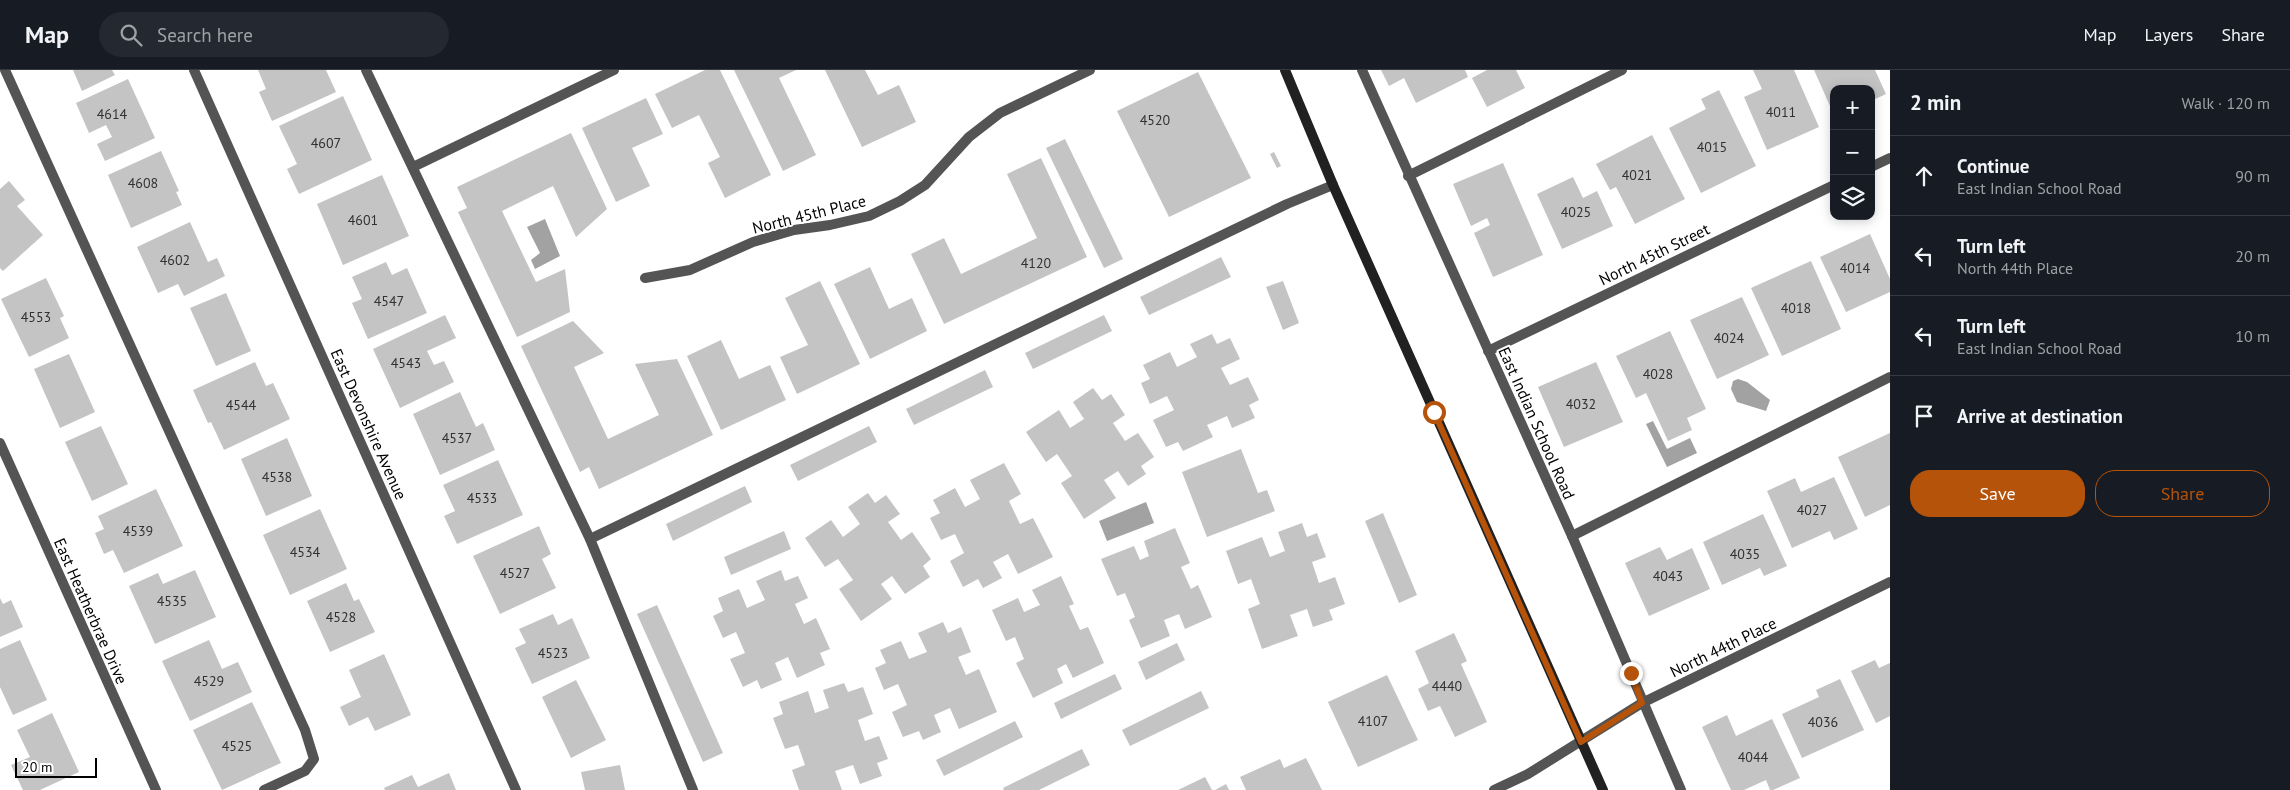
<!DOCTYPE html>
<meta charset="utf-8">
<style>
:root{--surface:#171b24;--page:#242831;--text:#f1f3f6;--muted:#9ea1a6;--line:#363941;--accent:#b45309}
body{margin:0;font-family:"PT Sans",sans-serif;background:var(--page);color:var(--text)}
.controls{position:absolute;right:15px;top:15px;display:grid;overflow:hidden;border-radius:10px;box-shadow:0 2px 12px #0003}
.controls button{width:45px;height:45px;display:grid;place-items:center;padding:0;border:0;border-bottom:1px solid var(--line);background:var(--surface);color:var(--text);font:25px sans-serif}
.scale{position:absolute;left:15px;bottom:12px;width:82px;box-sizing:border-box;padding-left:5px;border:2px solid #000;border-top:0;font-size:14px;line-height:18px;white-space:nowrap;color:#000;-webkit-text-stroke:4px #fff;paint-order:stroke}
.stop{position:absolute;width:15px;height:15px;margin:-11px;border:4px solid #b45309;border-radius:50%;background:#fff}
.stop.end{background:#b45309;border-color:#fff;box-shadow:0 1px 5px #0008}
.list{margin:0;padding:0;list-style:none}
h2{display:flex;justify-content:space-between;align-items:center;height:65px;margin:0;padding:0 20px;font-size:21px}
h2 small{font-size:16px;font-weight:400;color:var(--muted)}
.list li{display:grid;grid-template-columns:32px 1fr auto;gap:15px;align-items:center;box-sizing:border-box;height:80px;padding:0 20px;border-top:1px solid var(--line)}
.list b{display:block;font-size:19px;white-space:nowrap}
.list p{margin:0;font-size:16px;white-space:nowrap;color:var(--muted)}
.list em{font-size:16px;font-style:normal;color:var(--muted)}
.actions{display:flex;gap:10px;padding:15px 20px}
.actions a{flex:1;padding:11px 0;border:1px solid var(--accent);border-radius:20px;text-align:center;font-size:18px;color:var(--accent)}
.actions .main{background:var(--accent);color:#fff}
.icon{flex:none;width:28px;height:28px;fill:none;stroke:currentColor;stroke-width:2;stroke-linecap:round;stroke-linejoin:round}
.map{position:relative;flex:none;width:1890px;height:720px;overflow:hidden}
header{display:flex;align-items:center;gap:30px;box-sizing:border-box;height:70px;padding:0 25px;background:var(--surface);border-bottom:1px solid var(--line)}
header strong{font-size:24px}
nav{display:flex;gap:28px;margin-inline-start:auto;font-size:18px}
.search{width:350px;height:45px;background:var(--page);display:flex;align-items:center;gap:12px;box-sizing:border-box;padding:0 18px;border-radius:28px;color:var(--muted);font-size:19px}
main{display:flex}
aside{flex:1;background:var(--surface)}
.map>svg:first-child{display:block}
.water{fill:#a2a2a2}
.building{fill:#c4c4c4}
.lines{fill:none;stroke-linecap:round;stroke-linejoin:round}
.lane{stroke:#545454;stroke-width:10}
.street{stroke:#545454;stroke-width:10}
.secondary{stroke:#212121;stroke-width:10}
.route{stroke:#b45309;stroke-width:6}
.labels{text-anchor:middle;stroke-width:4;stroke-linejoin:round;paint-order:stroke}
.number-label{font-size:14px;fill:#313131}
.street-label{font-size:16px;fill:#000;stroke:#fff}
</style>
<header>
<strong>Map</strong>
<div class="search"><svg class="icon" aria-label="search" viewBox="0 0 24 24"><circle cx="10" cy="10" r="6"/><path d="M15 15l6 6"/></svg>Search here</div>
<nav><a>Map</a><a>Layers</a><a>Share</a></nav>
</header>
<main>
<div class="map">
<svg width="1890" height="720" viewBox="0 0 1890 720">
<rect width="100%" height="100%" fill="#fff"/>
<g class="water">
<polygon points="545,149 560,186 535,199 531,190 540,183 527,157"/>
<polygon points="1738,309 1747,312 1770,330 1766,341 1737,332 1731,319 1733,311"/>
<polygon points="1653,351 1667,379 1690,368 1697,383 1667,397 1646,354"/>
<polygon points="1146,432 1154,453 1107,471 1099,451"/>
</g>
<g class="building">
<polygon points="73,0 112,0 115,5 82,21"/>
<polygon points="258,0 326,0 336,22 272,51 259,22 266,19"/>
<polygon points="705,0 720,0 771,105 725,128 708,93 720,87 699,45 672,58 655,24"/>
<polygon points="734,0 796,0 779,8 816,85 783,101"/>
<polygon points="825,0 865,0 878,25 899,15 916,52 862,77"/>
<polygon points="1381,0 1465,0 1468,7 1416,33 1404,8 1389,16"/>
<polygon points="1487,0 1516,0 1525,18 1487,37 1472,8"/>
<polygon points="1753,0 1794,0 1819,57 1767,80 1744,27 1762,19"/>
<polygon points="1814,0 1875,0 1886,24 1871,31 1871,19 1834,19 1834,45"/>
<polygon points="1198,2 1251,108 1169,147 1117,41"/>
<polygon points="128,9 155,68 105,91 97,74 112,67 106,55 89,63 76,33"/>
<polygon points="1719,20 1756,96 1701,123 1669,58 1706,39 1701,29"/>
<polygon points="343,26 372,90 299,124 287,99 297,94 279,56"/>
<polygon points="646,28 663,64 632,78 650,116 616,132 582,58"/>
<polygon points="571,63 607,139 576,167 553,116 502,141 536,212 565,199 570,242 517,267 458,142 467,138 457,117"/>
<polygon points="1652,65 1685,129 1635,154 1616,117 1610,120 1596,94"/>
<polygon points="1065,69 1123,189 1104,198 1046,78"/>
<polygon points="161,81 179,121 176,122 182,135 131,158 108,105"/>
<polygon points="1274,82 1281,96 1277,98 1270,84"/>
<polygon points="1041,88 1087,187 944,254 911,184 944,168 961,204 1037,168 1007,104"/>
<polygon points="1503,93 1543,185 1493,207 1474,163 1490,155 1487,148 1471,156 1453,114"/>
<polygon points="382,105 409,166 343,195 317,134"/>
<polygon points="1573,107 1583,128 1597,121 1613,156 1562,179 1537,124"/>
<polygon points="9,111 25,130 17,136 43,165 3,201 0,198 0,119"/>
<polygon points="190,152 208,192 217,188 225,206 184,226 178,214 158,223 137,177"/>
<polygon points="1870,164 1890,209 1890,222 1846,242 1820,187"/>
<polygon points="1221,187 1231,207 1149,245 1140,227"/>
<polygon points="1811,191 1841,259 1782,286 1751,218"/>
<polygon points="386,192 392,205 407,198 427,243 368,269 352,233 362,229 352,207"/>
<polygon points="870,197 889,239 912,228 927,261 870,289 834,214"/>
<polygon points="46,208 64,246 60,248 69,268 29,287 1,229"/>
<polygon points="820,211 860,294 797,324 780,287 808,275 785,228"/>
<polygon points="1283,211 1299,253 1283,260 1266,217"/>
<polygon points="226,223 251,281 216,296 190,238"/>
<polygon points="1742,227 1769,285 1717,309 1690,250"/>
<polygon points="445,245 456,268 427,281 434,295 444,291 454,312 400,338 373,279"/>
<polygon points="1104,245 1112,261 1033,299 1025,283"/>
<polygon points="573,251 604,283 574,297 608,369 659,345 635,294 677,289 713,365 599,419 589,397 580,402 521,276"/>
<polygon points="1670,261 1706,339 1687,348 1692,360 1668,371 1646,323 1636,328 1616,286"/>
<polygon points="1212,264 1217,274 1230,268 1240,289 1221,298 1230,315 1248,307 1259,330 1249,335 1255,348 1232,358 1227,346 1207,355 1213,367 1183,381 1178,372 1166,377 1153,350 1174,340 1167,326 1150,334 1141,313 1150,309 1143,295 1170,282 1177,297 1197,287 1190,274"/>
<polygon points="721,270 739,309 770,295 786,330 721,360 687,286"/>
<polygon points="69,284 95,342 60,358 34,299"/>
<polygon points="255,292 266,316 273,313 290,349 224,380 211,352 208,353 193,320"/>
<polygon points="1596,292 1623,352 1564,377 1538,317"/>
<polygon points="985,300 993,317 914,355 906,339"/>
<polygon points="1093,318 1102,330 1111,324 1125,345 1113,353 1125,371 1138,363 1154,387 1141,396 1146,404 1128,416 1118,401 1104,410 1116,428 1084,449 1061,413 1072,406 1057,384 1046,392 1026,362 1059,340 1070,358 1084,349 1073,332"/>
<polygon points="460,322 476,357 483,353 495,380 440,405 413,344"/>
<polygon points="101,356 128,414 92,431 65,372"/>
<polygon points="869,356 877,372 798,411 790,395"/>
<polygon points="1890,363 1890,435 1865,447 1838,387"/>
<polygon points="287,368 312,426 266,446 241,389"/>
<polygon points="1241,379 1258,423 1267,420 1275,441 1207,467 1182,402"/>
<polygon points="498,390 523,445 457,474 444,446 455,441 443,415"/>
<polygon points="1004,393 1021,424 1009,431 1020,454 1033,448 1053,487 1018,504 1008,484 993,492 1002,508 983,518 978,509 963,517 950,491 964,483 955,464 941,470 930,448 940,443 933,430 955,418 965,437 980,429 970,410"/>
<polygon points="1834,407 1858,459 1834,470 1830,461 1792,478 1767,421 1795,408 1801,422"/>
<polygon points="745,416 752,432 673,471 666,454"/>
<polygon points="156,419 183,476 124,503 113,480 104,484 95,463 104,459 98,446"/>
<polygon points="868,423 875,433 886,425 900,444 888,452 901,470 912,462 931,489 923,496 930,507 905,524 892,506 881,514 892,529 861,551 839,519 853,510 838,489 825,497 805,468 831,450 843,467 860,454 848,437"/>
<polygon points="320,439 347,499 290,525 263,465"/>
<polygon points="1383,443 1417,525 1399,533 1365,451"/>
<polygon points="1763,444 1787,496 1764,506 1760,498 1722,515 1703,472"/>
<polygon points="1302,453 1307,467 1317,463 1326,487 1312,492 1319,513 1335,507 1345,534 1329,540 1333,550 1313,557 1307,539 1290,545 1298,566 1262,579 1248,539 1260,534 1251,509 1238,514 1226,481 1262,467 1270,487 1285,481 1278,462"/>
<polygon points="539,456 551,484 542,489 556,518 500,544 473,486"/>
<polygon points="1175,458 1190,493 1181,497 1191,519 1198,515 1212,547 1185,559 1179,544 1164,550 1170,566 1141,578 1129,550 1135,547 1125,523 1117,526 1101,489 1134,476 1140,490 1149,486 1144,471"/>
<polygon points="784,461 791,479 731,505 724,487"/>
<polygon points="1660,477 1667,490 1692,478 1710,519 1649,546 1625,493"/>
<polygon points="195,500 216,547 155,574 129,516 158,503 163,514"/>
<polygon points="781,500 785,511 798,506 808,528 795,534 804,554 816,548 830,579 820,583 825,595 797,608 788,587 775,593 782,610 761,619 757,610 743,617 730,589 745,583 736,562 723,568 713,546 723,541 718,528 739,519 747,538 765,530 756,511"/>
<polygon points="1061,506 1074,534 1069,536 1080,560 1088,557 1104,593 1073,608 1066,594 1057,599 1063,613 1033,628 1016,593 1024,589 1015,567 1006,571 992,540 1018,528 1024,542 1040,535 1032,520"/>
<polygon points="346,513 354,531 359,529 375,562 330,582 307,531"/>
<polygon points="0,528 3,534 11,530 23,557 0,567"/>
<polygon points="657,535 723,683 703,692 637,544"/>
<polygon points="553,544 558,555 572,548 590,588 532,614 515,578 526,573 519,559"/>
<polygon points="943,552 948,563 961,557 971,582 958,587 966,605 979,599 997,642 959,659 950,638 934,645 941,662 923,670 919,661 903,667 892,642 907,635 898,614 884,620 875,598 886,593 880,580 901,571 909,589 927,582 918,563"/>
<polygon points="1454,563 1467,591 1461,594 1487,652 1455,667 1440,636 1428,641 1418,619 1429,613 1415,581"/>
<polygon points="20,570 47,630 13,645 0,617 0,579"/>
<polygon points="209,570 222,599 238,592 252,622 190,651 162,591"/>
<polygon points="1177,573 1185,590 1146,610 1138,592"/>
<polygon points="384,584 411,645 375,661 368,647 349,656 340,637 361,627 349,600"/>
<polygon points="1875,590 1879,598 1890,593 1890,646 1876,653 1851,601"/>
<polygon points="1115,604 1122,619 1061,649 1054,633"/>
<polygon points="1387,605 1418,670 1358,697 1328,632"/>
<polygon points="1840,609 1864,660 1802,688 1782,644 1819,627 1816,620"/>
<polygon points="576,610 606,670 571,688 542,627"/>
<polygon points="844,613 848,622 863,617 873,644 858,650 865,671 879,666 888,689 877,693 882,706 860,714 853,695 835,701 842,720 799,720 792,700 805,695 798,675 785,679 773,648 783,644 779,632 808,621 815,643 829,638 823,620"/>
<polygon points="1201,621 1209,638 1130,676 1122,660"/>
<polygon points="252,632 281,693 222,720 193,660"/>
<polygon points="52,643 79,702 40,720 23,720 11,695 30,687 17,660"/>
<polygon points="1727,645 1736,666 1772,649 1800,708 1773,720 1770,720 1766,710 1744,720 1731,720 1702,657"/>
<polygon points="1015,651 1023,667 944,706 936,690"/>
<polygon points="1082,679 1090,695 1039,720 1004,720 1003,718"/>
<polygon points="1306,688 1322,720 1246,720 1240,707 1280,689 1284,698"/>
<polygon points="620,695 625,720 585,720 581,702"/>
<polygon points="449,703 456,720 385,720 384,718 412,705 418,717"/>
<polygon points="1205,707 1212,720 1178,720"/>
<polygon points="1226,714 1229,720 1215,720"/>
</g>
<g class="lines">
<g class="lane">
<polyline points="5,0 305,660 314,689 305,701 264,720"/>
<polyline points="366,0 590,469 693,720"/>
<polyline points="413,97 614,0"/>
<polyline points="1408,106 1622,0"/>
<polyline points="1572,466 1890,307"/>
<polyline points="590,469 1287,134 1333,115"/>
</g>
<g class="street">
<polyline points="194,0 516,720"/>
<polyline points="1362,0 1572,466 1681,720"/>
<polyline points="1871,97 1890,88"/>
<polyline points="645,208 690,200 753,172 794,160 830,155 869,146 900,131 925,115 969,67 1000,43 1090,0"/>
<polyline points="1488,281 1834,115"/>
<polyline points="0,373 156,720"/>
<polyline points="1494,720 1528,704 1642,633 1890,512"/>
</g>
<polyline class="secondary" points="1285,0 1333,115 1603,720"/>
</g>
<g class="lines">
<polyline class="route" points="1434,342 1581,672 1642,633 1631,603"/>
</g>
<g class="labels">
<g class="number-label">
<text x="1781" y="47">4011</text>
<text x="112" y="49">4614</text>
<text x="1155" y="55">4520</text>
<text x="326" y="78">4607</text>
<text x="1712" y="82">4015</text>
<text x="1637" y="110">4021</text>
<text x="143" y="118">4608</text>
<text x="1576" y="147">4025</text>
<text x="363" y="155">4601</text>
<text x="175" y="195">4602</text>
<text x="1036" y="198">4120</text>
<text x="1855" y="203">4014</text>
<text x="389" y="236">4547</text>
<text x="1796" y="243">4018</text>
<text x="36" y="252">4553</text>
<text x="1729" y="273">4024</text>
<text x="406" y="298">4543</text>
<text x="1658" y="309">4028</text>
<text x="1581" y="339">4032</text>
<text x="241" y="340">4544</text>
<text x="457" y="373">4537</text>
<text x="277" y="412">4538</text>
<text x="482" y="433">4533</text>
<text x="1812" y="445">4027</text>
<text x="138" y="466">4539</text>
<text x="305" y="487">4534</text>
<text x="1745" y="489">4035</text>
<text x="515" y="508">4527</text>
<text x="1668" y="511">4043</text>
<text x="172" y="536">4535</text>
<text x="341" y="552">4528</text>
<text x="553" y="588">4523</text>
<text x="209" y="616">4529</text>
<text x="1447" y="621">4440</text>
<text x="1373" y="656">4107</text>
<text x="1823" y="657">4036</text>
<text x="237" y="681">4525</text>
<text x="1753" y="692">4044</text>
</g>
<g class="street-label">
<text transform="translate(809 144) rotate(-14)" y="6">North 45th Place</text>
<text transform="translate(1654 184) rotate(-26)" y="6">North 45th Street</text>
<text transform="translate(1537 353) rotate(66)" y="6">East Indian School Road</text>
<text transform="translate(369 354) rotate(66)" y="6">East Devonshire Avenue</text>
<text transform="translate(91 541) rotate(66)" y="6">East Heatherbrae Drive</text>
<text transform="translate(1723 577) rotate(-26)" y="6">North 44th Place</text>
</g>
</g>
</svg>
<div class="controls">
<button>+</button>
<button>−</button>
<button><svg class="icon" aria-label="layers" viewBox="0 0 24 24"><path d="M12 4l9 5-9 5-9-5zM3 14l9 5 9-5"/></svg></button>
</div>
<div class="scale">20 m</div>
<div class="stop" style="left:1434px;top:342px"></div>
<div class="stop end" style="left:1631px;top:603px"></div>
</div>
<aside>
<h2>2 min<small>Walk · 120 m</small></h2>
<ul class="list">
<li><svg class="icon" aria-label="ahead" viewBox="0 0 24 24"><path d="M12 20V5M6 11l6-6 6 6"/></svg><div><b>Continue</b><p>East Indian School Road</p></div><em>90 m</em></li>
<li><svg class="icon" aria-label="left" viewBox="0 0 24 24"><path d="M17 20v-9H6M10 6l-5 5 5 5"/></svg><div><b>Turn left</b><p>North 44th Place</p></div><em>20 m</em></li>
<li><svg class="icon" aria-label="left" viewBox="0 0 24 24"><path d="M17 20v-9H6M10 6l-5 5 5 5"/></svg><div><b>Turn left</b><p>East Indian School Road</p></div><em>10 m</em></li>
<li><svg class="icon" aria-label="arrive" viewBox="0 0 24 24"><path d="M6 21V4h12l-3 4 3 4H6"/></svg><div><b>Arrive at destination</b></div></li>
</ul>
<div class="actions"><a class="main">Save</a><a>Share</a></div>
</aside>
</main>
